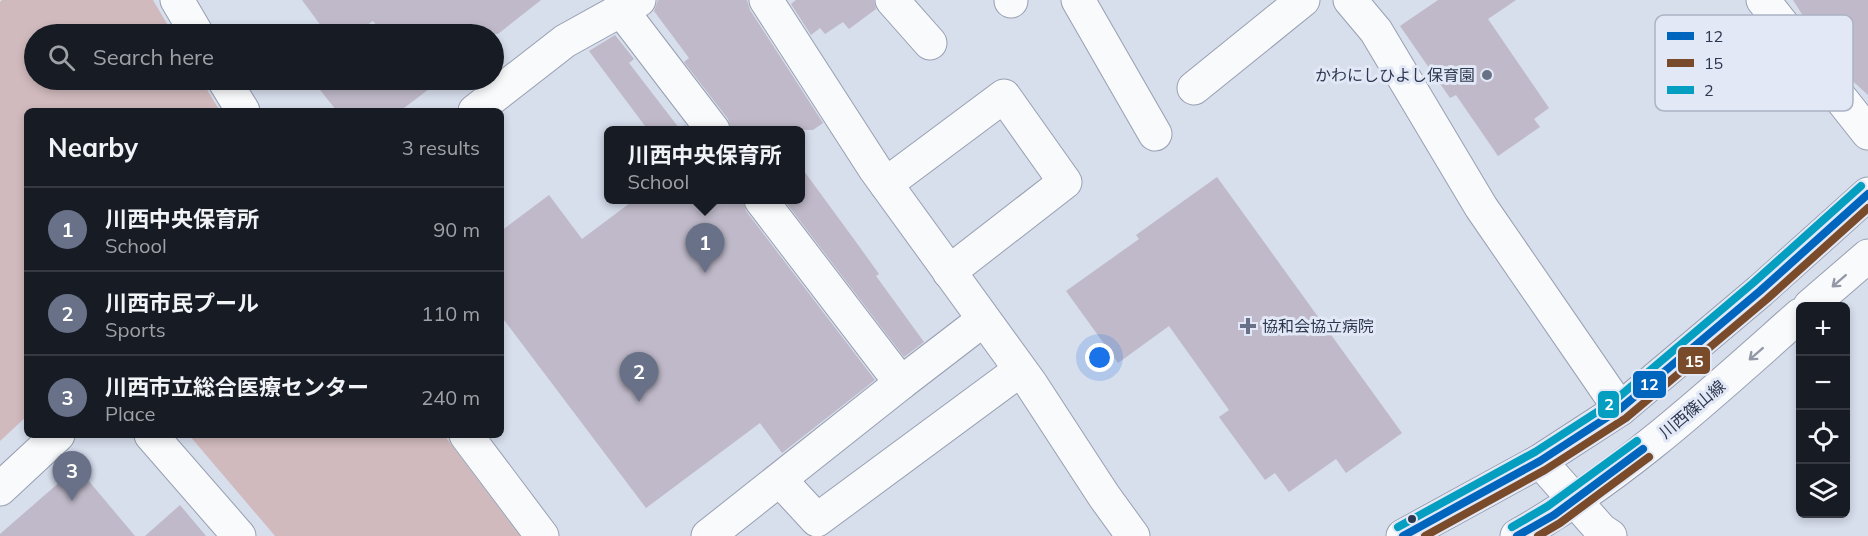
<!DOCTYPE html>
<meta charset="utf-8">
<style>
:root{--surface:#171b24;--page:#242831;--text:#f1f3f6;--muted:#9ea1a6;--line:#363941;--accent:#687187}
body{margin:0;font-family:Mulish,"Noto Sans JP",sans-serif;background:var(--page);color:var(--text)}
.controls{position:absolute;right:18px;bottom:18px;display:grid;overflow:hidden;border-radius:9px;box-shadow:0 3px 9px #0003}
.controls button{width:54px;height:54px;display:grid;place-items:center;padding:0;border:0;border-bottom:2px solid var(--line);background:var(--surface);color:var(--text);font:30px sans-serif}
.you{position:absolute;left:1100px;top:358px;width:21px;height:21px;margin:-15px;border:4px solid #fff;border-radius:50%;background:#1a73e8;box-shadow:0 0 0 9px #1a73e833}
.badge{display:grid;place-items:center;width:39px;height:39px;border-radius:50%;background:var(--accent);color:#fff;font-size:20px;font-weight:700}
.pin{position:absolute;translate:-50% -50px;filter:drop-shadow(0 2px 3px #0008)}
.pin::after{content:'';position:absolute;top:32px;width:21px;height:18px;background:inherit;clip-path:polygon(0 0,100% 0,50% 100%)}
.popup{position:absolute;left:604px;top:126px;width:201px;height:78px;box-sizing:border-box;display:grid;place-content:center;border-radius:9px;background:var(--surface);filter:drop-shadow(0 2px 4px #0005);font-size:20px;white-space:nowrap;color:var(--muted)}
.popup b{font-size:22px;color:var(--text)}
.popup::after{content:'';position:absolute;left:50%;top:100%;margin-left:-12px;border:12px solid transparent;border-top-color:var(--surface)}
.list{margin:0;padding:0;list-style:none}
h2{display:flex;justify-content:space-between;align-items:center;height:78px;margin:0;padding:0 24px;font-size:26px}
h2 small{font-size:20px;font-weight:400;color:var(--muted)}
.list li{display:grid;grid-template-columns:39px 1fr auto;gap:18px;align-items:center;box-sizing:border-box;height:84px;padding:0 24px;border-top:2px solid var(--line)}
.list b{display:block;font-size:22px;white-space:nowrap}
.list p{margin:0;font-size:20px;white-space:nowrap;color:var(--muted)}
.list em{font-size:20px;font-style:normal;color:var(--muted)}
.icon{flex:none;width:33px;height:33px;fill:none;stroke:currentColor;stroke-width:2;stroke-linecap:round;stroke-linejoin:round}
.map{position:relative;flex:none;width:1868px;height:536px;overflow:hidden}
.search{position:absolute;background:var(--surface);box-shadow:0 3px 9px #0003;left:24px;top:24px;width:480px;height:66px;display:flex;align-items:center;gap:15px;box-sizing:border-box;padding:0 21px;border-radius:33px;color:var(--muted);font-size:22px}
.panel{position:absolute;background:var(--surface);box-shadow:0 3px 9px #0003;left:24px;top:108px;width:480px;height:330px;border-radius:9px}
.map>svg:first-child{display:block}
.green{fill:#d1babd}
.building{fill:#bfb9c9}
.lines{fill:none;stroke-linecap:round;stroke-linejoin:round}
.street-casing{stroke:#989fb1;stroke-width:35}
.secondary-casing{stroke:#989fb1;stroke-width:35}
.primary-casing{stroke:#989fb1;stroke-width:35}
.street{stroke:#f9fafc;stroke-width:33}
.secondary{stroke:#f9fafc;stroke-width:33}
.primary{stroke:#f9fafc;stroke-width:33}
.bus-1-casing{stroke:#e2e8f5;stroke-width:12}
.bus-2-casing{stroke:#e2e8f5;stroke-width:12}
.bus-3-casing{stroke:#e2e8f5;stroke-width:12}
.bus-1{stroke:#0065bd;stroke-width:8}
.bus-2{stroke:#7a4b2a;stroke-width:8}
.bus-3{stroke:#049ec1;stroke-width:8}
.oneway{stroke:#9298a6}
.poi-dot{fill:#687187;stroke:#e2e8f5;stroke-width:2}
.bus-dot{fill:#2c3750;stroke:#e2e8f5;stroke-width:2}
.labels{text-anchor:middle;stroke-width:6;stroke-linejoin:round;paint-order:stroke}
.poi-label{font-size:16px;fill:#2c3750;stroke:#e2e8f5;text-anchor:end}
.street-label{font-size:16px;fill:#2c3750;stroke:#e2e8f5}
.key{fill:#e2e8f5;stroke:#abb3c4;stroke-width:1.5}
.key-label{font-size:16px;fill:#2c3750}
.line-badge{stroke:#e2e8f5;stroke-width:2}
.badge-label{font-size:16px;text-anchor:middle;font-weight:bold;fill:#fff}
</style>
<div class="map">
<svg width="1868" height="536" viewBox="0 0 1868 536">
<rect width="100%" height="100%" fill="#d7deec"/>
<g class="green">
<polygon points="2,0 153,0 173,34 34,34 34,80 201,80 220,111 27,111 27,416 0,441 0,2"/>
<polygon points="189,435 444,435 520,536 275,536"/>
</g>
<g class="building">
<polygon points="302,0 541,0 498,34 383,34 373,21 354,34 327,34"/>
<polygon points="658,0 747,0 750,10 823,123 813,130 731,130 728,119 684,62 689,58 654,11"/>
<polygon points="796,0 874,0 876,9 849,29 843,22 825,34 820,28 811,35 791,4"/>
<polygon points="1438,0 1516,0 1488,19 1549,108 1534,119 1540,127 1498,156 1456,95 1450,98 1400,26"/>
<polygon points="1793,0 1868,0 1868,95 1845,74 1819,41"/>
<polygon points="615,35 634,59 629,63 679,128 685,125 690,130 648,130 589,51"/>
<polygon points="333,80 441,80 400,111 337,111 320,90"/>
<polygon points="801,167 856,242 879,274 876,276 924,342 904,357 784,200 801,200"/>
<polygon points="1217,177 1402,433 1346,473 1336,459 1289,492 1275,473 1265,480 1219,417 1229,410 1169,326 1118,363 1066,291 1139,239 1136,235"/>
<polygon points="549,195 582,239 634,200 743,200 746,211 875,380 782,453 760,423 646,508 501,316 501,231"/>
<polygon points="77,467 135,536 0,536 0,534"/>
<polygon points="180,505 206,536 145,536"/>
</g>
<g class="lines">
<defs>
<g id="street">
<polyline points="177,0 197,34"/>
<polyline points="766,0 875,169 1031,384 1104,496 1133,536"/>
<polyline points="892,0 930,43"/>
<polyline points="1011,0 1011,1"/>
<polyline points="1078,0 1155,134"/>
<polyline points="1350,0 1376,31 1481,207 1620,409"/>
<polyline points="1763,0 1868,133"/>
<polyline points="622,11 713,130"/>
<polyline points="224,80 243,111"/>
<polyline points="1194,88 1303,0"/>
<polyline points="475,111 565,41 639,0"/>
<polyline points="886,184 1004,96 1065,182 949,272"/>
<polyline points="761,200 901,383 983,320"/>
<polyline points="1540,461 1601,530 1610,536"/>
<polyline points="780,480 817,520 1020,370"/>
<polyline points="708,536 901,383"/>
</g>
<g id="secondary">
<polyline points="151,435 239,536"/>
<polyline points="466,435 542,536"/>
<polyline points="0,489 58,435"/>
</g>
<g id="primary">
<polyline points="1810,306 1868,256"/>
<polyline points="1403,536 1540,461 1620,409 1760,291 1868,194"/>
<path d="M 1517,536 C 1622,477 1711,394 1800,315"/>
</g>
</defs>
<use href="#street" class="street-casing"/>
<use href="#secondary" class="secondary-casing"/>
<use href="#primary" class="primary-casing"/>
<use href="#street" class="street"/>
<use href="#secondary" class="secondary"/>
<use href="#primary" class="primary"/>
<defs>
<g id="bus-1">
<polyline points="1403,536 1540,461 1620,409 1760,291 1868,194"/>
<polyline points="1517,536 1554,515 1643,449"/>
</g>
<g id="bus-2">
<polyline points="1425,536 1545,470 1626,418 1767,299 1868,208"/>
<polyline points="1538,536 1560,523 1649,457"/>
</g>
<g id="bus-3">
<polyline points="1398,527 1535,452 1614,401 1753,283 1861,186"/>
<polyline points="1512,527 1548,506 1637,441"/>
</g>
</defs>
<use href="#bus-1" class="bus-1-casing"/>
<use href="#bus-2" class="bus-2-casing"/>
<use href="#bus-3" class="bus-3-casing"/>
<use href="#bus-1" class="bus-1"/>
<use href="#bus-2" class="bus-2"/>
<use href="#bus-3" class="bus-3"/>
</g>
<defs><path id="oneway-shaft" d="M-6 0H5M1.5-3L5.5 0L1.5 3" fill="none" stroke-width="1.6" stroke-linecap="round" stroke-linejoin="round" transform="scale(1.5)"/></defs>
<g class="oneway">
<use href="#oneway-shaft" transform="translate(1839 281) rotate(139)"/>
<use href="#oneway-shaft" transform="translate(1756 354) rotate(139)"/>
</g>
<g class="poi-dot">
<circle cx="1487" cy="75" r="6"/>
<path d="M1245 317h6v6h6v6h-6v6h-6v-6h-6v-6h6z"/>
</g>
<circle class="bus-dot" cx="1412" cy="519" r="5"/>
<g class="labels">
<g class="poi-label">
<text x="1475" y="81">かわにしひよし保育園</text>
<text x="1262" y="332" text-anchor="start">協和会協立病院</text>
</g>
<g class="street-label">
<text transform="translate(1692 409) rotate(-40)" y="6">川西篠山線</text>
</g>
</g>
<rect x="1655" y="15" width="198" height="96" rx="9" class="key"/>
<rect x="1667" y="32" width="27" height="8" fill="#0065bd"/>
<rect x="1667" y="59" width="27" height="8" fill="#7a4b2a"/>
<rect x="1667" y="86" width="27" height="8" fill="#049ec1"/>
<g class="key-label">
<text x="1704" y="42">12</text>
<text x="1704" y="69">15</text>
<text x="1704" y="96">2</text>
</g>
<g class="line-badge">
<rect x="1677" y="346" width="34" height="29" rx="6" fill="#7a4b2a"/>
<rect x="1632" y="370" width="35" height="29" rx="6" fill="#0065bd"/>
<rect x="1597" y="390" width="23" height="29" rx="6" fill="#049ec1"/>
</g>
<g class="badge-label">
<text x="1694" y="367">15</text>
<text x="1649" y="390">12</text>
<text x="1609" y="410">2</text>
</g>
</svg>
<div class="controls">
<button>+</button>
<button>−</button>
<button><svg class="icon" aria-label="locate" viewBox="0 0 24 24"><circle cx="12" cy="12" r="6"/><path d="M12 2v4M12 18v4M2 12h4M18 12h4"/></svg></button>
<button><svg class="icon" aria-label="layers" viewBox="0 0 24 24"><path d="M12 4l9 5-9 5-9-5zM3 14l9 5 9-5"/></svg></button>
</div>
<div class="you"></div>
<div class="pin badge" style="left:705px;top:273px">1</div>
<div class="popup"><b>川西中央保育所</b>School</div>
<div class="pin badge" style="left:639px;top:402px">2</div>
<div class="pin badge" style="left:72px;top:501px">3</div>
<div class="search"><svg class="icon" aria-label="search" viewBox="0 0 24 24"><circle cx="10" cy="10" r="6"/><path d="M15 15l6 6"/></svg>Search here</div>
<section class="panel">
<h2>Nearby<small>3 results</small></h2>
<ul class="list">
<li><span class="badge">1</span><div><b>川西中央保育所</b><p>School</p></div><em>90 m</em></li>
<li><span class="badge">2</span><div><b>川西市民プール</b><p>Sports</p></div><em>110 m</em></li>
<li><span class="badge">3</span><div><b>川西市立総合医療センター</b><p>Place</p></div><em>240 m</em></li>
</ul>
</section>
</div>
